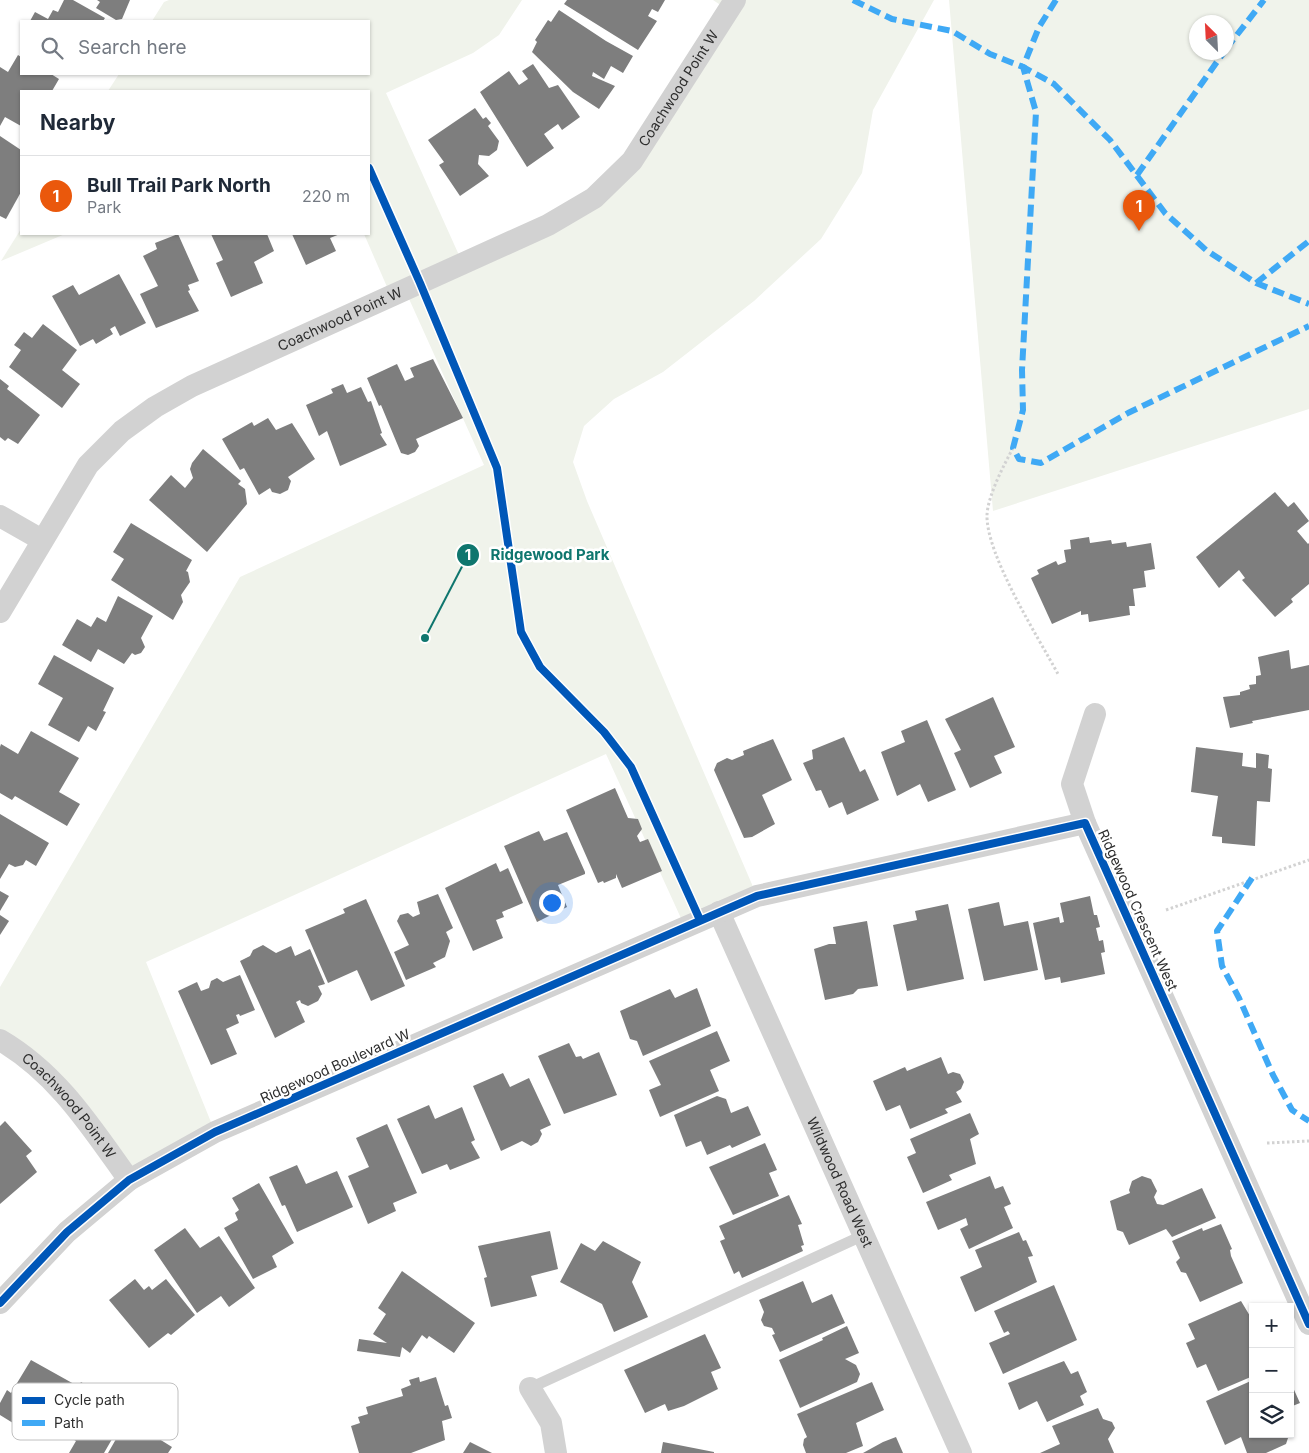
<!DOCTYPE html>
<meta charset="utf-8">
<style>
:root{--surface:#fff;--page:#f2f2f3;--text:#1f2937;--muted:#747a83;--line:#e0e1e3;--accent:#ea580c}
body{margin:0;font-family:Inter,sans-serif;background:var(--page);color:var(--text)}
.controls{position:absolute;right:15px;bottom:15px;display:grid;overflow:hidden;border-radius:0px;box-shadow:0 1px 4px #0004}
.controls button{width:45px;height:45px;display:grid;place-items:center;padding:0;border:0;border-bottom:1px solid var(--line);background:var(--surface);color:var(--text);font:25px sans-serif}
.compass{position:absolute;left:1189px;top:15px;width:45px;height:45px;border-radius:50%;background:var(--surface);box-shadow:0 1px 4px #0004;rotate:336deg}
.you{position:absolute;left:551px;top:902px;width:18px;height:18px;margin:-12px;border:4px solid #fff;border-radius:50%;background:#1a73e8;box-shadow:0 0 0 8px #1a73e833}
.badge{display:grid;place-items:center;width:32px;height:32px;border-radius:50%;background:var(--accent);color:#fff;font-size:16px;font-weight:700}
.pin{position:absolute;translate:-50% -41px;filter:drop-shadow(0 1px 2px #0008)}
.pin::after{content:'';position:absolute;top:26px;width:18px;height:15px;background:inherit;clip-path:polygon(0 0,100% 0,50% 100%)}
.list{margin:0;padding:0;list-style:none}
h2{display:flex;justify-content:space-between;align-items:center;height:65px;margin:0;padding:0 20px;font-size:21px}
h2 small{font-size:16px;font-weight:400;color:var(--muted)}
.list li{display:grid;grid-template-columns:32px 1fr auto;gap:15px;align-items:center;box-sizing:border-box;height:80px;padding:0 20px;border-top:1px solid var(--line)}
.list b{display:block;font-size:19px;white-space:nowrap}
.list p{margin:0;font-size:16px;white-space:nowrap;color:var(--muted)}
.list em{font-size:16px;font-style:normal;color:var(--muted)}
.icon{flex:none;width:28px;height:28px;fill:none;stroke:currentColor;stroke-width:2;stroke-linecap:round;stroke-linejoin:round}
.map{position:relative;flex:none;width:1309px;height:1453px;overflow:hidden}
.search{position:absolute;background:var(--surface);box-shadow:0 1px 4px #0004;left:20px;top:20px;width:350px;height:55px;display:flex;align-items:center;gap:12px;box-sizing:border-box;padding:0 18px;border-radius:0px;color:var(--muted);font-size:19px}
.panel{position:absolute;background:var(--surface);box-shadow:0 1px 4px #0004;left:20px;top:90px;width:350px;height:145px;border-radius:0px}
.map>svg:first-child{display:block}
.green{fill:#f0f3eb;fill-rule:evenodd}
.building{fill:#7e7e7e}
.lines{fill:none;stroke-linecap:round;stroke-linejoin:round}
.path{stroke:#d2d2d2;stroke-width:3;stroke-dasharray:2.5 2.5;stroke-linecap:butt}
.lane{stroke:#d2d2d2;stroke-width:11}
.street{stroke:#d2d2d2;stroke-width:22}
.quiet{stroke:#3fa9f5;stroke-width:6;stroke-dasharray:12 6;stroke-linecap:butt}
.cycleway-casing{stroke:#fff;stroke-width:11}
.cycleway{stroke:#0057b8;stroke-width:8}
.labels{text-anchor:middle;stroke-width:5;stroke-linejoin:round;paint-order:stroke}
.street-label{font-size:14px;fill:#2d2d2d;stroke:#fff}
.key{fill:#fff;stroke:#c0c0c0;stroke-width:1}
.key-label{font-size:14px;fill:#2d2d2d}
.leader{fill:none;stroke:#0f766e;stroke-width:2}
.callout-dot{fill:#0f766e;stroke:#fff;stroke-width:2}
.mark-label{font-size:15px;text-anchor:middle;font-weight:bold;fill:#fff}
.callout-label{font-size:15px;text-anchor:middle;font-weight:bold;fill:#0f766e;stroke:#fff;stroke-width:5;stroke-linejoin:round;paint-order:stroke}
</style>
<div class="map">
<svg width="1309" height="1453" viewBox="0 0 1309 1453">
<rect width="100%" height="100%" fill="#fff"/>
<g class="green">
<polygon points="169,0 522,0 499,35 473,53 386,93 463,264 594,198 728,10 713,0 934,0 873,110 862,173 821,239 754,301 663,372 614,399 584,426 573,462 587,501 757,896 685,927 606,754 146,962 215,1132 129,1180 0,1040 0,987 240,577 484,465 405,290 391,296 364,234 369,234 369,91 108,91 119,74 369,74 369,21 152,21 164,2"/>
<path d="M 949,0 L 1309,0 L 1309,409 L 993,511 ZM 1226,22 L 1226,52 L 1196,52 L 1196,22 Z"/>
<polygon points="21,229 21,234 65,234 1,261"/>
</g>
<g class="building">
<polygon points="64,0 73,0 105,18 103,21 30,21 35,12 48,19 53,10 58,12"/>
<polygon points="97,0 130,0 122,19 116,20 96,8 100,2"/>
<polygon points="567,0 665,0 658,12 652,9 648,16 657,21 638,50 564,4"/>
<polygon points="559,10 606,41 633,56 623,73 611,66 604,79 593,72 592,76 615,86 599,109 573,92 532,52 537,42 535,40 548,20 551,22"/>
<polygon points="18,55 21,57 21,74 51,74 59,79 52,91 21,91 21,126 5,117 0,126 0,67 8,72"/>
<polygon points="533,64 549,88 558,85 580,117 562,130 558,124 544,134 554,148 527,167 480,92 509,71 519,85 528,79 522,71"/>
<polygon points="475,108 483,119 486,117 491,123 488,126 499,141 497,150 489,156 479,155 478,164 489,176 460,196 439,165 444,162 428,140"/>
<polygon points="0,136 21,150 21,192 6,219 0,216"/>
<polygon points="178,234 199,281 188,285 190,290 188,291 199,311 156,328 140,294 158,286 143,256 157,249 155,243"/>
<polygon points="211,234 267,234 274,251 254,262 263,283 231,297 216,263 223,260"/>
<polygon points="292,234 340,234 330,238 336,251 306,265"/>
<polygon points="119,274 146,323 120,336 115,326 110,329 113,334 96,344 93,339 80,346 52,296 73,285 79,295"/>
<polygon points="43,324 77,350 62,370 80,384 62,408 9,367 21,350 14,345 24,332 32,338"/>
<polygon points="433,359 463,418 416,439 419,446 415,452 408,455 401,453 381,405 379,406 367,378 397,364 405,381 414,377 410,368"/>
<polygon points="0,379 9,386 7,389 40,415 18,444 8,438 5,441 0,437"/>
<polygon points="343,384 347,393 361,387 368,402 371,401 382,433 380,434 387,445 340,466 327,431 319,436 306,405 333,393 331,389"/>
<polygon points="268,418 276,430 292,423 315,459 288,477 291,481 288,490 280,494 272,492 270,488 259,495 244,468 240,470 222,439 252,422 254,426"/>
<polygon points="203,449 241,481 238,484 245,489 247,504 207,552 149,500 171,475 185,488 193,478 190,469 192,463"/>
<polygon points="1275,492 1288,507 1294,502 1309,521 1297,531 1308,544 1309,543 1309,584 1291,599 1293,602 1275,617 1242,580 1245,578 1239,570 1219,588 1196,557"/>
<polygon points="131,523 192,560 186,571 188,572 190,582 181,595 183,602 173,620 111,580 124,559 113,552"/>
<polygon points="1089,537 1090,543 1111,540 1112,544 1126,542 1127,547 1151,543 1155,569 1144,571 1146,587 1133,589 1135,606 1129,606 1130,615 1089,622 1088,614 1081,615 1081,611 1052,624 1031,578 1039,574 1037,570 1056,561 1058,565 1066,562 1064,550 1071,549 1070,540"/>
<polygon points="118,596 153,616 141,638 145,647 141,653 135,655 132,653 124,664 98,649 91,662 62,645 77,619 91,627 97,617 106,622"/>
<polygon points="1289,650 1291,669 1309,665 1309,710 1252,721 1253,723 1230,728 1223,697 1240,695 1240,692 1250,689 1249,685 1256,684 1256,676 1261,675 1258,657"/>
<polygon points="54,655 114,688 103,711 106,712 96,731 88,726 79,742 48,725 63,698 38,684"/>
<polygon points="993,697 1015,747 994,756 1002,773 970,788 954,753 961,750 945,719"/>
<polygon points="927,720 956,790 928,802 920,784 897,796 881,752 905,742 901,731"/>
<polygon points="31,731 79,758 59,792 80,804 67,826 15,796 12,800 0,793 0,747 1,744 18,754"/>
<polygon points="844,737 860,772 865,769 879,800 847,815 842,802 829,808 821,790 816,791 803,763 813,759 812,750"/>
<polygon points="773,739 792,780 762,795 775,824 752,837 744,838 714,770 717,763 727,758 732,760 744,755 743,751"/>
<polygon points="1196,747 1243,753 1242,766 1256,768 1256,753 1269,755 1268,768 1272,769 1270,802 1257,801 1255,846 1222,843 1222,837 1212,836 1218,796 1191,792"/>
<polygon points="615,788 628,818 638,819 642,829 637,836 640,842 648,839 662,871 622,888 616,874 616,878 604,883 603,881 598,883 566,810"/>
<polygon points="0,814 49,843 36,866 26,860 23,865 15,867 9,864 0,879"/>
<polygon points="539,831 544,841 567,832 585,872 585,874 558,885 567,907 537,922 504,846"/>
<polygon points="496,863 500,872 508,868 523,903 502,912 504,917 496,920 503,938 473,951 445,888"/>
<polygon points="0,891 9,896 0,911"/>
<polygon points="438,894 453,928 446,932 450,941 445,957 433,963 436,967 406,980 394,952 409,945 397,921 400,915 408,913 413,917 420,914 417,902"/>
<polygon points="1090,896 1094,915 1097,915 1100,927 1096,928 1099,941 1103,940 1105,952 1101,953 1105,974 1061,983 1060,977 1045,980 1033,923 1059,917 1060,923 1064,922 1060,903"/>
<polygon points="366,899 405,986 371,1001 357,970 328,983 305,930 345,913 343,909"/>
<polygon points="999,902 1004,926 1028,921 1038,970 984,981 968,909"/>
<polygon points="948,904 964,979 907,991 893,925 917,920 915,911"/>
<polygon points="0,915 9,921 0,935"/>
<polygon points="867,921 878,986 858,989 853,994 825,1000 814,949 829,944 836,944 833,927"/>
<polygon points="263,945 276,953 291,946 295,956 310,949 325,984 318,986 322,994 318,1001 308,1006 301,1003 300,1000 296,1002 305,1022 275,1038 240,961 250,956 253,950"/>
<polygon points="240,975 255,1010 240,1016 239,1014 236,1015 239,1023 226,1029 237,1054 211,1065 178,991 197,982 201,991 209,988 211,981 217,978 223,982"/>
<polygon points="697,988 711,1026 643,1056 637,1041 630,1039 620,1011 670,989 675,998"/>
<polygon points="717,1031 730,1061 710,1070 719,1091 660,1117 649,1090 661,1085 649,1061"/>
<polygon points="569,1043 576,1057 581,1056 583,1059 599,1052 617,1095 564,1114 538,1056"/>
<polygon points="941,1057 948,1074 953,1072 960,1074 964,1082 961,1089 956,1092 962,1102 945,1109 948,1113 910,1129 900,1105 886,1111 873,1081 905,1067 907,1071"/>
<polygon points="503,1073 510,1087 529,1078 551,1125 540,1130 542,1134 538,1142 531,1146 522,1141 501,1151 473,1086"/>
<polygon points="717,1096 726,1099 731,1113 748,1106 761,1135 732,1148 730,1145 707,1155 701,1141 686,1147 674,1115"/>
<polygon points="429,1105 435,1119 462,1107 475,1140 471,1142 480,1158 450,1170 447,1164 422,1174 397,1119"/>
<polygon points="970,1113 979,1134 970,1139 976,1164 949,1175 952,1180 923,1193 907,1157 916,1153 910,1139"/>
<polygon points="5,1121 32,1151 26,1156 37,1172 0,1204 0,1126"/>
<polygon points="387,1124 417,1193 393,1203 396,1211 368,1224 348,1176 369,1167 356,1138"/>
<polygon points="765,1143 777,1170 769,1173 779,1196 733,1215 709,1167"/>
<polygon points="297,1165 306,1184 337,1171 353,1207 297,1232 285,1205 282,1206 269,1177"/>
<polygon points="990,1176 995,1189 1003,1186 1011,1204 1004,1207 1013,1228 969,1249 960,1229 968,1225 966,1218 938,1230 926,1202"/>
<polygon points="1142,1176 1151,1179 1157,1191 1154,1197 1157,1204 1163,1205 1202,1188 1216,1218 1172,1237 1166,1229 1129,1245 1123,1232 1117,1230 1110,1201 1130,1193 1129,1190 1132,1181"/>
<polygon points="259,1183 294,1243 272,1256 277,1267 253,1279 224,1228 238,1220 235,1213 239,1210 232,1198"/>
<polygon points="789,1195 802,1224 798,1225 804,1245 801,1246 803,1251 742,1278 739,1271 734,1274 720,1241 725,1239 719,1226"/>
<polygon points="1221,1224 1232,1249 1230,1250 1231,1256 1243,1283 1200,1302 1186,1273 1181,1272 1176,1262 1180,1258 1172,1241 1202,1228 1203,1231"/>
<polygon points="185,1228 200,1248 219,1236 255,1288 229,1307 221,1296 197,1313 154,1250"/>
<polygon points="550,1231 558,1269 531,1276 537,1296 491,1307 484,1278 487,1277 478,1246"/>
<polygon points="1019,1232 1023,1241 1026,1240 1033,1256 1028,1257 1037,1282 975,1312 960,1277 982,1267 975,1250"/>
<polygon points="603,1241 641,1262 632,1282 648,1317 614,1332 602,1304 560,1282 581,1243 595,1251"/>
<polygon points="402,1271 475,1323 454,1353 429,1336 427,1339 422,1335 410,1353 402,1347 400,1357 357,1351 359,1339 387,1343 373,1334 386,1314 378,1308"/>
<polygon points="135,1279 144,1290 149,1286 152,1290 166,1279 195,1315 171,1335 168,1333 149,1348 109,1300"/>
<polygon points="803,1281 812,1303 832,1294 845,1323 780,1352 772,1335 775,1334 772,1328 764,1326 761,1320 764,1312 759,1300"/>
<polygon points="1054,1285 1077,1340 1003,1374 989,1343 1010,1334 1008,1331 1004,1333 994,1311"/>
<polygon points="1241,1301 1253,1321 1253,1376 1218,1391 1206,1364 1197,1368 1186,1343 1195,1339 1188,1324"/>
<polygon points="847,1326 859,1353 845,1359 856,1365 860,1374 857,1382 800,1408 779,1360 823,1340 822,1338"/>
<polygon points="705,1334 721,1368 711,1372 718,1389 684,1406 668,1411 665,1404 645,1413 624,1370"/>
<polygon points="31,1360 74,1384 48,1427 29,1415 21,1428 0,1415 0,1403 7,1390 11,1393"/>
<polygon points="1064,1361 1071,1374 1078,1371 1087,1392 1080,1396 1084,1405 1047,1422 1037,1401 1019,1410 1008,1383"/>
<polygon points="419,1377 420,1382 436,1377 445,1406 448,1405 452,1418 442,1421 445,1440 411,1453 359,1453 351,1426 360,1423 358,1417 368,1414 366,1407 403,1396 401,1389 411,1385 409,1380"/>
<polygon points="1253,1380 1253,1434 1289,1435 1286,1444 1266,1453 1247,1453 1241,1437 1225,1445 1206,1401"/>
<polygon points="1290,1381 1300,1403 1290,1407"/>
<polygon points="81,1382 105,1397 113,1383 134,1396 128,1406 130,1408 104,1453 69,1453 76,1441 69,1437 73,1428 59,1420"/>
<polygon points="872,1382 884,1410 856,1423 863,1446 846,1453 806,1453 803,1445 804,1439 807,1437 797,1414"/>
<polygon points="1098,1408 1103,1419 1112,1422 1115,1428 1108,1439 1114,1453 1040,1453 1060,1444 1052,1426"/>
<polygon points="146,1419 161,1428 156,1437 172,1447 168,1453 108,1453 127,1420 141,1428"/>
<polygon points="896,1437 903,1453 863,1453 883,1442"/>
<polygon points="470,1442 492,1453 463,1453"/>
<polygon points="663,1442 714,1452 714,1453 661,1453"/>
</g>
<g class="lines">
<g class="path">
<path d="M 1013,448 C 1004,465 988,495 987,515 C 986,555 1038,637 1058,674"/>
<polyline points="1166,910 1309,860"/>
<polyline points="1267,1143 1309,1141"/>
</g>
<polyline class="lane" points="530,1388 864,1235"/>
<g class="street">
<polyline points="0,516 42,540"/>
<path id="s1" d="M 0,612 L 88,465 L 122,431 L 155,407 L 192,386 L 548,225 L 594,198 L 632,161 L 735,0"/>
<polyline points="1085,823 1072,784 1095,714"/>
<path id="s2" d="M 719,912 L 961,1453"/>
<path id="s3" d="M 0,1040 C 58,1074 91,1127 129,1180"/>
<polyline points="0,1303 67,1232 129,1180 215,1132 757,896 1085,823 1309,1324"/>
<polyline points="530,1388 551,1423 556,1453"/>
</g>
<g class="quiet">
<polyline points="853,0 892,19 952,31 990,54 1023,67 1036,112 1022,370 1023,410 1013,448 1019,459 1041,463 1128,413 1309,326"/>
<polyline points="1056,0 1039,27 1023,67 1054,84 1110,140 1165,213 1206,250 1256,283 1309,304"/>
<polyline points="1226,49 1264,0"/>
<polyline points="1137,175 1224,52"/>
<polyline points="1256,283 1309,241"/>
<polyline points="1252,878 1217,931 1222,966 1239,998 1273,1075 1292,1110 1309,1121"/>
</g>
<defs>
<g id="cycleway">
<polyline points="369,168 420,283 497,468 521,632 540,667 604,732 631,767 700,920"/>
<polyline points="0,1303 67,1232 129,1180 215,1132 757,896 1085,823 1309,1324"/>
</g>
</defs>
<use href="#cycleway" class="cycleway-casing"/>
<use href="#cycleway" class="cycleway"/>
</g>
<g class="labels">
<g class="street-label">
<text dy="5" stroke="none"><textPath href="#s1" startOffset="886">Coachwood Point W</textPath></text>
<text dy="5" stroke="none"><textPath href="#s1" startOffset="465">Coachwood Point W</textPath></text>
<text transform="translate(1138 910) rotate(66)" y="5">Ridgewood Crescent West</text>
<text transform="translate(335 1066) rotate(-24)" y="5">Ridgewood Boulevard W</text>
<text dy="5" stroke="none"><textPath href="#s3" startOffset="96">Coachwood Point W</textPath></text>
<text dy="5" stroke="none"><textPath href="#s2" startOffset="296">Wildwood Road West</textPath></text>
</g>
</g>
<rect x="12" y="1383" width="166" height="57" rx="8" class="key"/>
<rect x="22" y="1397" width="23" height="7" fill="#0057b8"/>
<rect x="22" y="1420" width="23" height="6" fill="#3fa9f5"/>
<g class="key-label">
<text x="54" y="1405">Cycle path</text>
<text x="54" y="1428">Path</text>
</g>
<path class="leader" d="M425 638L468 555"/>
<g class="callout-dot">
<circle cx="425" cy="638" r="5"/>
<circle cx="468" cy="555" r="12"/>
</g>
<g class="mark-label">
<text x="468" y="560">1</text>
</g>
<g class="callout-label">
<text x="550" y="560">Ridgewood Park</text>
</g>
</svg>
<div class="controls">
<button>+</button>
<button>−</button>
<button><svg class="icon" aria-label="layers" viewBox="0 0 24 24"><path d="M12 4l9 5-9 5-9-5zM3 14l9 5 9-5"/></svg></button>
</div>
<svg class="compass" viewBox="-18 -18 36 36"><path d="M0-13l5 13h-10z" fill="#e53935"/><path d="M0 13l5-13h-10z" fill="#747a83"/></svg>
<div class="you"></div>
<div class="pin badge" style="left:1139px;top:231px">1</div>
<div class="search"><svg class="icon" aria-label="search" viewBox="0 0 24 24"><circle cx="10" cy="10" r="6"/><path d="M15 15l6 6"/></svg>Search here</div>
<section class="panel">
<h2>Nearby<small></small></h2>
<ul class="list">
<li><span class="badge">1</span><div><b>Bull Trail Park North</b><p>Park</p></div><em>220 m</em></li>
</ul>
</section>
</div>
